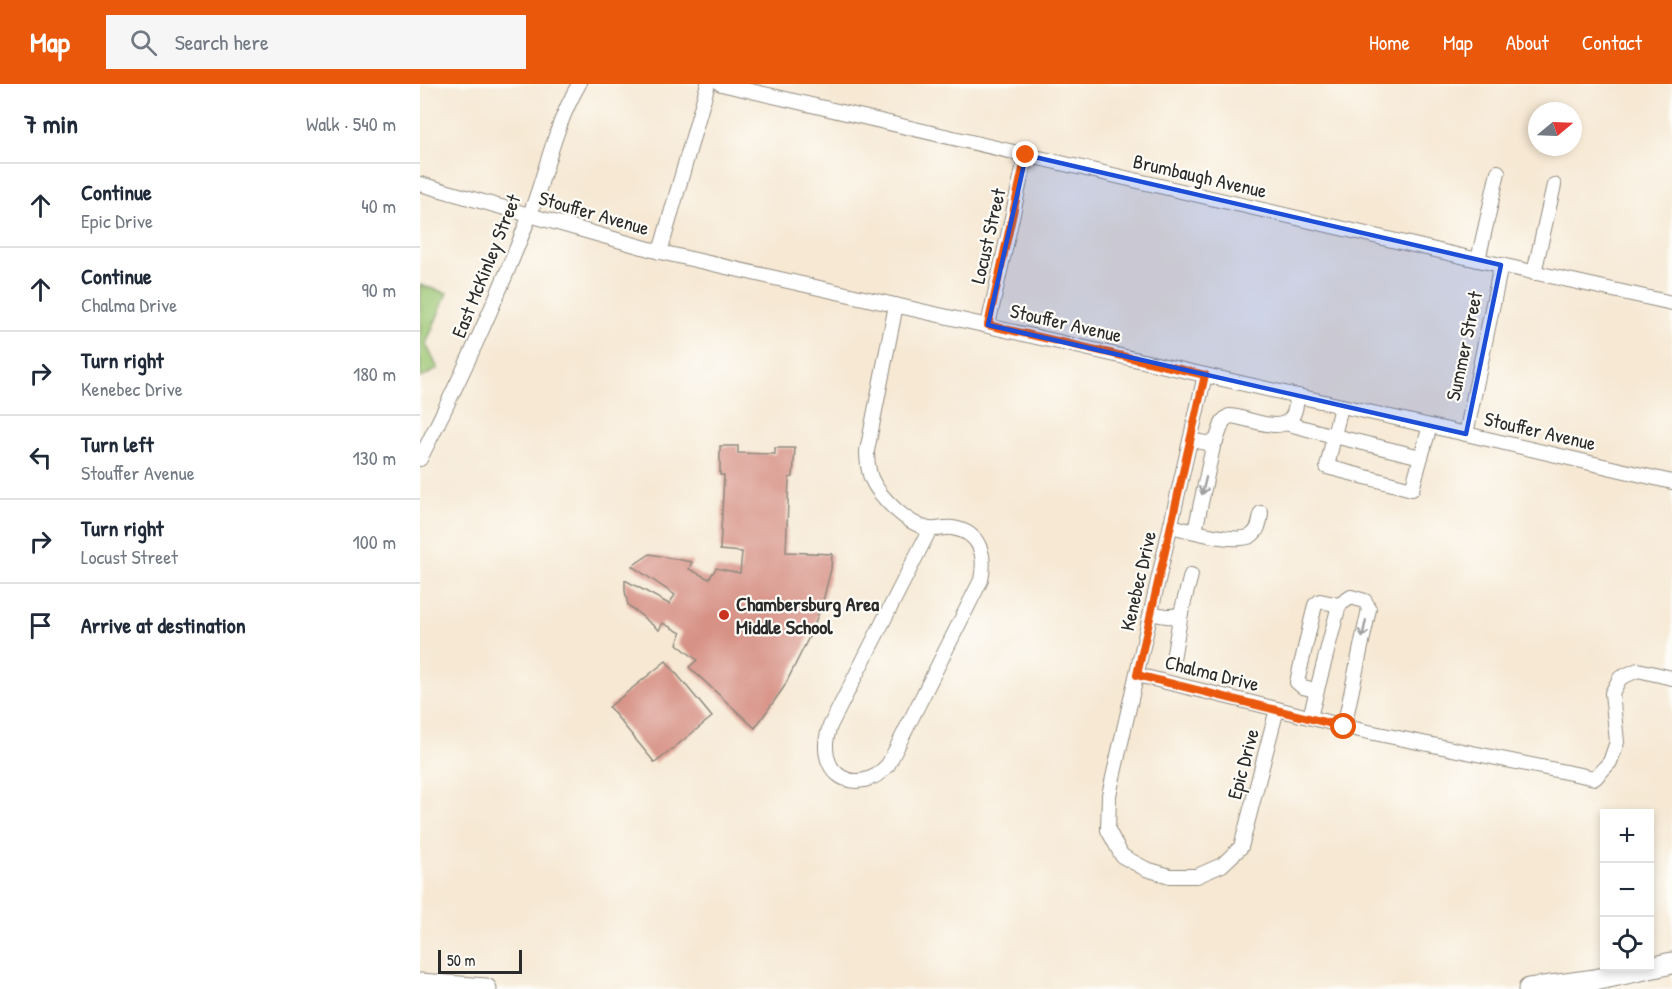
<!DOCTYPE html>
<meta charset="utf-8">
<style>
:root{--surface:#fff;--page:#f6f6f7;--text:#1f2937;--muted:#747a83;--line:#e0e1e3;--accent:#ea580c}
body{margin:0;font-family:"Patrick Hand",sans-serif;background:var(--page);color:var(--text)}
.controls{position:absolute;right:18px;bottom:18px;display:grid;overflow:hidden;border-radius:0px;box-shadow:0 3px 9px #0003}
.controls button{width:54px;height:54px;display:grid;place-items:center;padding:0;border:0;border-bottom:2px solid var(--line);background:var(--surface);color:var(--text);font:30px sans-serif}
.compass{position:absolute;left:1108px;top:18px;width:54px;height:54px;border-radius:50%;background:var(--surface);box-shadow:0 3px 9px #0003;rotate:71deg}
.scale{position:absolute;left:18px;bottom:15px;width:84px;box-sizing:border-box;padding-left:6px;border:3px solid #2b2b2b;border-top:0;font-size:16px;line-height:21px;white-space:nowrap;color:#2b2b2b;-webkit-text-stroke:4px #fdfcf7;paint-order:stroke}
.stop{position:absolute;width:18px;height:18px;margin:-14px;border:4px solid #ea580c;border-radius:50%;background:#fff}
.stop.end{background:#ea580c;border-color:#fff;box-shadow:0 2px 6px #0008}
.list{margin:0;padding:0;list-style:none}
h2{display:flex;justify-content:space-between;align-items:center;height:78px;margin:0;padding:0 24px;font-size:26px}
h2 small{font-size:20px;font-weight:400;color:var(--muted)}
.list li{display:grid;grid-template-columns:39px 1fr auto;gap:18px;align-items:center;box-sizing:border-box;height:84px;padding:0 24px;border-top:2px solid var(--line)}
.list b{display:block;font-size:22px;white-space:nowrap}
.list p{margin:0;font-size:20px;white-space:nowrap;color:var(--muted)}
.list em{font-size:20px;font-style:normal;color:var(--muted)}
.icon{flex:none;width:33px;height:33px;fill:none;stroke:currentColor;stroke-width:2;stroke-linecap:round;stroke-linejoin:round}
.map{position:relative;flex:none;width:1252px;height:905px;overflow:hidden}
header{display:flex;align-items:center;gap:36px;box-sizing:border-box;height:84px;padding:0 30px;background:var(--accent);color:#fff}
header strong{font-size:28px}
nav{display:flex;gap:33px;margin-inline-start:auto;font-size:21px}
.search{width:420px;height:54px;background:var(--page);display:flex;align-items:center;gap:15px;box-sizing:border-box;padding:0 21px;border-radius:0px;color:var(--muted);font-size:22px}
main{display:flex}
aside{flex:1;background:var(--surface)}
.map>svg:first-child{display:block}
.green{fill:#9cc673;stroke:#64784f;stroke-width:1.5}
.building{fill:#d79185}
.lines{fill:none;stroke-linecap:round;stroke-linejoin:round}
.minor-casing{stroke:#908a7f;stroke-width:16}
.highway-casing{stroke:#908a7f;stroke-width:23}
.minor{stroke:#fff;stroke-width:14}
.highway{stroke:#fff;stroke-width:21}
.oneway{stroke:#a0a0a0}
.route{stroke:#ea580c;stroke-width:8}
.marked{fill:#1d4ed8;fill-opacity:0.2;stroke:#1d4ed8;stroke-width:4.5;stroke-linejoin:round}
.poi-dot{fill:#c8321e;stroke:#fdfcf7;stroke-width:2}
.labels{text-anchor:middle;stroke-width:4.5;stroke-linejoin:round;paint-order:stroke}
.street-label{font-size:20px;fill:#2b2b2b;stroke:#fdfcf7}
.poi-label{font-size:20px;font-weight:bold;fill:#2b2b2b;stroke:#fdfcf7;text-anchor:start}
</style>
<header>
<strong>Map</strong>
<div class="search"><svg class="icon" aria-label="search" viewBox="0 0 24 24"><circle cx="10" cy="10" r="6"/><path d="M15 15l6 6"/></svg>Search here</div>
<nav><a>Home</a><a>Map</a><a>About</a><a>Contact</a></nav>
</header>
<main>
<aside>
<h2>7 min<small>Walk · 540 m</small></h2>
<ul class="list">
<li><svg class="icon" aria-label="ahead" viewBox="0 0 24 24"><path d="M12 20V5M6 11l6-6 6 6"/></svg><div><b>Continue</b><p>Epic Drive</p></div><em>40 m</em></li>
<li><svg class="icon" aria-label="ahead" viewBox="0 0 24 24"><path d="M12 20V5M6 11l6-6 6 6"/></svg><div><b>Continue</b><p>Chalma Drive</p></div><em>90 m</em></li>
<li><svg class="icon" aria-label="right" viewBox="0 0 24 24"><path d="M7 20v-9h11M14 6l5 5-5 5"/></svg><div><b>Turn right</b><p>Kenebec Drive</p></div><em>180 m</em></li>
<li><svg class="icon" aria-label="left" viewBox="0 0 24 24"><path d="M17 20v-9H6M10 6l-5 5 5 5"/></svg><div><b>Turn left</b><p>Stouffer Avenue</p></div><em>130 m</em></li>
<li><svg class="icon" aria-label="right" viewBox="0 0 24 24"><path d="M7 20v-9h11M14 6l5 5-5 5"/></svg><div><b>Turn right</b><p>Locust Street</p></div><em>100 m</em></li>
<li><svg class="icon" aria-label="arrive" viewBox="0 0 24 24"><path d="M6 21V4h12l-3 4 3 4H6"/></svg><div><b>Arrive at destination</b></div></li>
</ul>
</aside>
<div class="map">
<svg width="1252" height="905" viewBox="0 0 1252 905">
<rect width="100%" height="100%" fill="#fdfcf7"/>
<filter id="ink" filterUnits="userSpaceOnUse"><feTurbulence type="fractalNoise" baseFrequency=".0167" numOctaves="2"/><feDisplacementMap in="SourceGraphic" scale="12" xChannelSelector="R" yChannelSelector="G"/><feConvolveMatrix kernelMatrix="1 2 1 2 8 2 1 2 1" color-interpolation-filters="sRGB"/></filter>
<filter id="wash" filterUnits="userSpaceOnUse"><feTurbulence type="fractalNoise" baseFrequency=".008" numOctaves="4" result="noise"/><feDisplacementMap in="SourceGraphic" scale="24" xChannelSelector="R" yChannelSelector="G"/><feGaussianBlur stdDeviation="1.35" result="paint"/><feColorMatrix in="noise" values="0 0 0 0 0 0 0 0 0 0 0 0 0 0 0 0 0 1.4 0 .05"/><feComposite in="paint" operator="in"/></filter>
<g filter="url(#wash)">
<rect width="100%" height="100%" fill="#f6e8d3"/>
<polygon class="green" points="0,201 27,209 6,260 18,285 0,294"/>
<g id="blocks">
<g class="building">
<polygon points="300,362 318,362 318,369 355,370 355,364 375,364 373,393 369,394 366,468 412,470 411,485 404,513 393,545 364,603 335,644 269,583 277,576 257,560 261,549 243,539 239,546 208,521 205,507 205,496 249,520 255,511 212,482 230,470 272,478 269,485 289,495 296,484 320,489 322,468 300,466 304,391 300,391"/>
<polygon points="246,577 292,633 235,679 189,623"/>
</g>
</g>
</g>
<g filter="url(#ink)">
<use href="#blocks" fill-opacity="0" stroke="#908a7f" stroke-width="1.5"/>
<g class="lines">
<defs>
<g id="minor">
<polyline points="301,0 1058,176 1252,219"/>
<polyline points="0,100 240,168 1046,350 1252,398"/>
<polyline points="240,168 288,0"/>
<polyline points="1058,176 1078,88"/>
<polyline points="1114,189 1134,101"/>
<path d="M 476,221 L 447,367 C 447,376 448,385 451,394 C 460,414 487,440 509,445 C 516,446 525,443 532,444 C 561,448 566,472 561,496 L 468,681 C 463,685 459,691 453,693 C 427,705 405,688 406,661 C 406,655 408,648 410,642 L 510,445"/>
<polyline points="568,241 606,71"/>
<polyline points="785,291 689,711 688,746 702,772 726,785 750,792 777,792 802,781 821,763 857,625 939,646 1175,694 1190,678 1197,658 1192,609 1200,594 1218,586 1252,594"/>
<polyline points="921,322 914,352 1001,373 1010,342"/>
<polyline points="865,339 914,352 907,383 992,405 1001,373"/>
<polyline points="1046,350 1081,181"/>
<path d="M 771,356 L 786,359 L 796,357 L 803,337 L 809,332 C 827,332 862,353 873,331 C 876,326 876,318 878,312"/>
<path d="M 0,375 C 40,296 77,216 109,133 C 127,87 134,43 159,0"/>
<path d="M 751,442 C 768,446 818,461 832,451 C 839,446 840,437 841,429"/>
<polyline points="775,447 794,358"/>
<path d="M 731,529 C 741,531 753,535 761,529 L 771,491"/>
<polyline points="753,575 761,529"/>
<polyline points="717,591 857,625"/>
<polyline points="895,606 883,603 877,598 895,521 900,517 919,521"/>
<polyline points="890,633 919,521 931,513 945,517 949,525 924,643"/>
</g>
<g id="highway">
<polyline points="0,900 66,905"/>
<polyline points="1109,905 1175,896 1252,879"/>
</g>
</defs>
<use href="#minor" class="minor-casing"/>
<use href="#highway" class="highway-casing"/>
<use href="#minor" class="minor"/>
<use href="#highway" class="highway"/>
</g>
<defs><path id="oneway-shaft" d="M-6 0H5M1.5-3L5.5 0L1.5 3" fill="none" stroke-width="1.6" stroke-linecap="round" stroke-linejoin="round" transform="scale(1.5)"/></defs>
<g class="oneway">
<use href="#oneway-shaft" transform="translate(784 402) rotate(103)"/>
<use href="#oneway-shaft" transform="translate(944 545) rotate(102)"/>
</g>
</g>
<g class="lines" filter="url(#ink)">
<polyline class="route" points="606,71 568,241 785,291 717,591 924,643"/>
</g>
<path class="marked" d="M 606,71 L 1081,181 L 1046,350 L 568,241 Z"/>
<circle class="poi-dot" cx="304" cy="531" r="6"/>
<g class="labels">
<g class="street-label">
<text transform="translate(780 92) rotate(13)" y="7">Brumbaugh Avenue</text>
<text transform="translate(174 129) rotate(16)" y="7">Stouffer Avenue</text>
<text transform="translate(568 152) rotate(-77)" y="7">Locust Street</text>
<text transform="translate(66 182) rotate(-68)" y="7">East McKinley Street</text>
<text transform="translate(646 239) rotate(13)" y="7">Stouffer Avenue</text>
<text transform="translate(1044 262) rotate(-78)" y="7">Summer Street</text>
<text transform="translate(1120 347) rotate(13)" y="7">Stouffer Avenue</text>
<text transform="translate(718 497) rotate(-77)" y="7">Kenebec Drive</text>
<text transform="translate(792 589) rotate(14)" y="7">Chalma Drive</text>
<text transform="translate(823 680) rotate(-75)" y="7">Epic Drive</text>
</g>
<g class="poi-label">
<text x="316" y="527">Chambersburg Area<tspan x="316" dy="23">Middle School</tspan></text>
</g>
</g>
</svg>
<div class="controls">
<button>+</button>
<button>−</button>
<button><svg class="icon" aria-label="locate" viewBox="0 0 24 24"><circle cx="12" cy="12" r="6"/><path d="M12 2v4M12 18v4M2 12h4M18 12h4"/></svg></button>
</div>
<svg class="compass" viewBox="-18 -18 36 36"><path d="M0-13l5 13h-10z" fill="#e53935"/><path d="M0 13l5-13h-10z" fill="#747a83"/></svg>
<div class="scale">50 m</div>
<div class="stop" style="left:924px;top:643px"></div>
<div class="stop end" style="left:606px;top:71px"></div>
</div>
</main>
